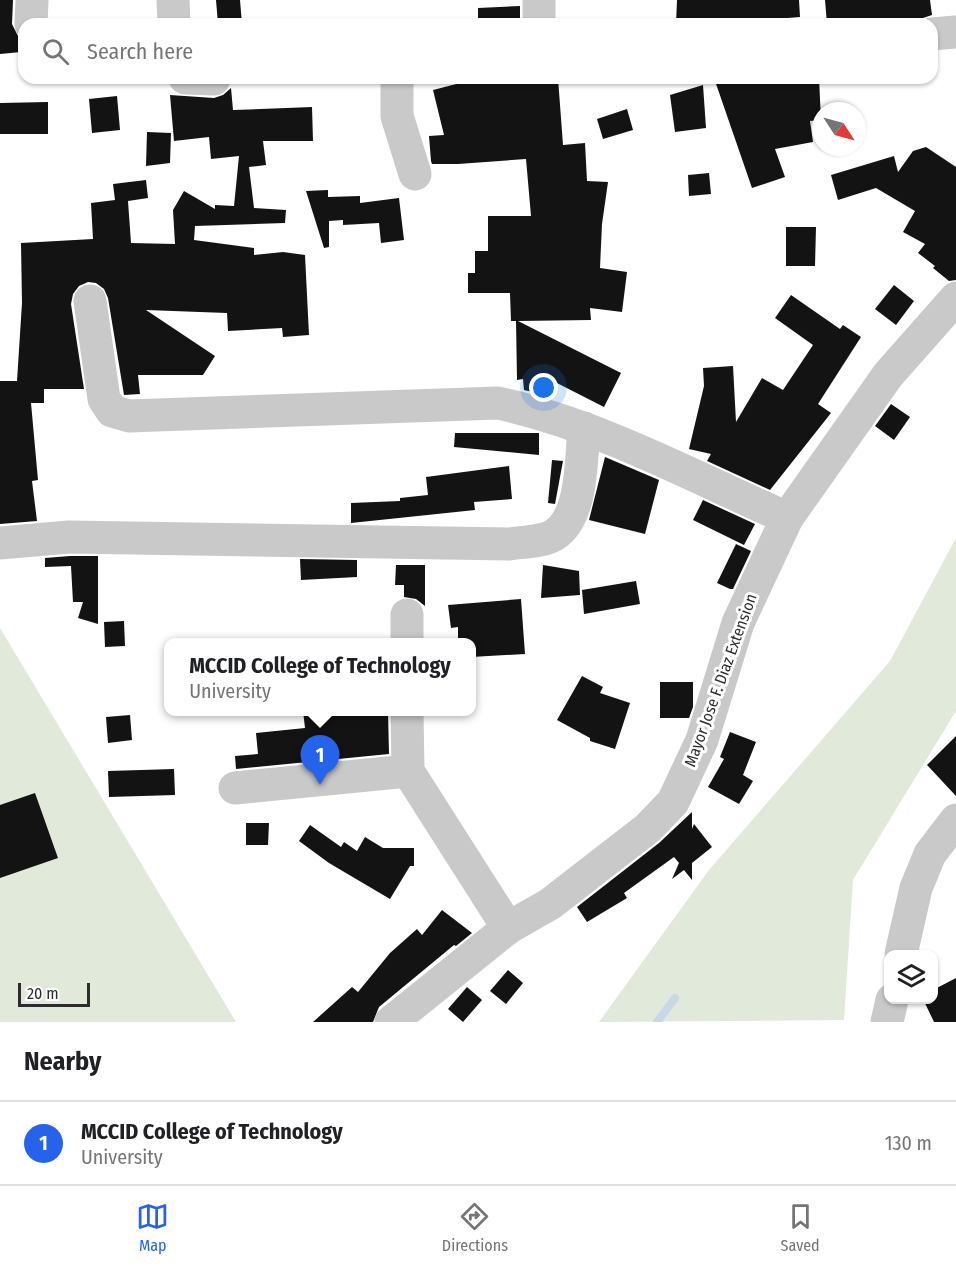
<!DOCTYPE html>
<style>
:root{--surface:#fff;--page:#f2f2f2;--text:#202124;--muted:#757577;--line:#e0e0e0;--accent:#2563eb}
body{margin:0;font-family:"Fira Sans Condensed",sans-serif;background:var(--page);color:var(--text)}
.controls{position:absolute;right:18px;bottom:18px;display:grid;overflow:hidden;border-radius:12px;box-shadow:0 2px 4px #0004}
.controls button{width:54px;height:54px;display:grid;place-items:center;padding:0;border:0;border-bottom:2px solid var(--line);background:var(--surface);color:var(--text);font:30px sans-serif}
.compass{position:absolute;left:812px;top:102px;width:54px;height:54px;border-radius:50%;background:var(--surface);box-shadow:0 2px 4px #0004;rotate:126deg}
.scale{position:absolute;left:18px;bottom:15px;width:72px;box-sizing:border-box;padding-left:6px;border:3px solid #2c2c2c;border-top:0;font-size:16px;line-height:21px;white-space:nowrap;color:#2c2c2c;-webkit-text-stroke:4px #fff;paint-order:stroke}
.you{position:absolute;left:544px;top:388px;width:21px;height:21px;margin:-15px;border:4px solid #fff;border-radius:50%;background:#1a73e8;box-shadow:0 0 0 9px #1a73e833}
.badge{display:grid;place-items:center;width:39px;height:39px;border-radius:50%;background:var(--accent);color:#fff;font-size:20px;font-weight:700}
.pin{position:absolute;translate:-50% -50px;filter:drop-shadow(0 2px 3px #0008)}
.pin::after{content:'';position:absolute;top:32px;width:21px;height:18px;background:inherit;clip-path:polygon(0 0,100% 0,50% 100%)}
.popup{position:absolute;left:164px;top:638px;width:312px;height:78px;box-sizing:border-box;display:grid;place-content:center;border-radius:12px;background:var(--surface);filter:drop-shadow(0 2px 4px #0005);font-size:20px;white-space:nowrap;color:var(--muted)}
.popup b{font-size:22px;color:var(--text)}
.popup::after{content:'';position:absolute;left:50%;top:100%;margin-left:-12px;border:12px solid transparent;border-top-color:var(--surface)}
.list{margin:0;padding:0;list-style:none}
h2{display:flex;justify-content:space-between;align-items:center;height:78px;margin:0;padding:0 24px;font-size:26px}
h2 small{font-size:20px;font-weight:400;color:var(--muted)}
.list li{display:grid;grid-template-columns:39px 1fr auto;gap:18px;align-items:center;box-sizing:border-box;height:84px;padding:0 24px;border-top:2px solid var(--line)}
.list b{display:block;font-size:22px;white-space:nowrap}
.list p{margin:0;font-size:20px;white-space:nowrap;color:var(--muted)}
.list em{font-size:20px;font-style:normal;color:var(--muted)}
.icon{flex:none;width:33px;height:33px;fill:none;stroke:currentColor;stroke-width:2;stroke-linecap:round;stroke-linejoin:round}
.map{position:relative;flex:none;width:956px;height:1022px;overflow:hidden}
.search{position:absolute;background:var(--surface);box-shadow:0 2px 4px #0004;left:18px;right:18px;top:18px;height:66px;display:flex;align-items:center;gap:15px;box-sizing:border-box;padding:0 21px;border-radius:18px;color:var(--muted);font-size:22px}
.sheet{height:162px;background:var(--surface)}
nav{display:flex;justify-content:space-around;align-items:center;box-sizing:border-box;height:84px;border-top:2px solid var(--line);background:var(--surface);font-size:16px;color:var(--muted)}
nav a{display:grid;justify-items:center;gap:3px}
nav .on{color:var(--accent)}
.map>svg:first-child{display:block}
.green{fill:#e1e9da}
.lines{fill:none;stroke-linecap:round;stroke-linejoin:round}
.stream{stroke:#c7d9e8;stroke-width:8}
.building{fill:#131313}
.minor{stroke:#c9c9c9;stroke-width:33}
.labels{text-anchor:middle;stroke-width:6;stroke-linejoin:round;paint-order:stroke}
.street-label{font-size:16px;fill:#2c2c2c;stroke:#fff}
</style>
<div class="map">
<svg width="956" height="1022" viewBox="0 0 956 1022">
<rect width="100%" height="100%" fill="#fff"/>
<g class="green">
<polygon points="956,538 956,711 853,880 844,1020 599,1022 709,870 890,661"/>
<polygon points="0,628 236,1022 0,1022"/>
</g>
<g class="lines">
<polyline class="stream" points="657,1022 675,998"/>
</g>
<g class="building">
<polygon points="0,0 13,0 12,24 19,38 21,52 0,54"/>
<polygon points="216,0 240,0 242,24 218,24"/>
<polygon points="677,0 799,0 800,17 775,19 776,24 676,24"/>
<polygon points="825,0 930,0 932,15 908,23 827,24"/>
<polygon points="520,6 520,24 478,24 478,8"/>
<polygon points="525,78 558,78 563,145 585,143 587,181 608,182 602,224 600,268 627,272 622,312 590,308 591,320 518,321 621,373 604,407 553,381 554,397 524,390 523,379 517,380 516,321 511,321 510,293 468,293 468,273 475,273 475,251 488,251 488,216 531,216 526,159 458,164 432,164 431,161 429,136 444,135 433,90 468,81 526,81"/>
<polygon points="714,78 819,78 821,120 810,121 813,142 775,149 785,177 752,188"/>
<polygon points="703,85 706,128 675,132 670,95"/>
<polygon points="231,88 233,110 312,107 313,141 263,141 266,165 249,167 254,208 286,210 285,223 195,226 194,240 254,248 254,255 283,252 305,255 309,335 283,337 282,328 228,331 227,313 146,310 215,356 203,375 138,375 140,394 124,395 108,298 104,289 96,283 88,282 79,286 73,294 71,304 84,389 44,389 44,403 31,403 38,480 32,481 37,521 0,524 0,381 17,381 22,303 21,243 93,239 91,203 115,200 113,184 146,180 148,198 128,201 131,243 175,244 173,210 184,191 215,209 215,205 234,206 239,156 211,159 209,137 174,141 170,95 214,98 223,95"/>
<polygon points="117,96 120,130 92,133 89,99"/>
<polygon points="48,102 48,134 0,134 0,103"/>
<polygon points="627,109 633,130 603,139 597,119"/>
<polygon points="147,132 171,133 170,163 146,166"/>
<polygon points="926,147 956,167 956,280 949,281 933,268 935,266 918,253 925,244 903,232 915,211 876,188 838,200 831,175 894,156 898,172 913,151"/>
<polygon points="709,173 711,194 689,196 688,175"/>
<polygon points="328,190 328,197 360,196 360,203 399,198 404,240 381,243 379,223 343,225 343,220 329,221 329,247 324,248 306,191"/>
<polygon points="786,227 816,227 815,266 786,266"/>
<polygon points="894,285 914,301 896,325 875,309"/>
<polygon points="791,295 840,329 843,325 861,337 818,404 831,413 770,490 707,461 711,454 689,449 704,386 703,368 733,366 736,422 762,378 783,390 813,345 775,318"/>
<polygon points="891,404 910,417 894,440 875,426"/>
<polygon points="455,433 539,433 539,455 454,447"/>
<polygon points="605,457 659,480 645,534 589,520"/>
<polygon points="552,460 563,461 555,504 548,503"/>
<polygon points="509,466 512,499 474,502 475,510 351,523 351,503 400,501 400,498 428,495 426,477"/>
<polygon points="703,500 755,524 744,545 693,520"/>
<polygon points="736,544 751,551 733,589 730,589 717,583"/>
<polygon points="70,556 98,556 98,624 78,618 83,602 73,602 71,566 45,567 45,558"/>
<polygon points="300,559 357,560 357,577 301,580"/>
<polygon points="396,565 425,565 425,606 416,599 404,597 404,585 395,585"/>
<polygon points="543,565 579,571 580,595 541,598"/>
<polygon points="636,581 640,604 584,614 582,590"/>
<polygon points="521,599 525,654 471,657 471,642 458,642 458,627 451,628 448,605"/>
<polygon points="124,621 125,646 105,647 104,622"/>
<polygon points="582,676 603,687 600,693 630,703 615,749 590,741 590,738 557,720"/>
<polygon points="660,682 693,682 693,707 689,718 660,718"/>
<polygon points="303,711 388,711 389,754 236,769 235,756 258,754 256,733 305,728"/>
<polygon points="130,715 132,740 108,743 106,717"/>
<polygon points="730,732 756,742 743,775 753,781 739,804 708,787 724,759 720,757"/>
<polygon points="956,736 956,796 927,765"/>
<polygon points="174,769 175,795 109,797 108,771"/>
<polygon points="35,793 58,858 0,878 0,805"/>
<polygon points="692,812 692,829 694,824 712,847 692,863 692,880 684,870 672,879 679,863 674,857 624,893 627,898 587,922 577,907 659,843"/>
<polygon points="246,823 269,823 268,845 246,845"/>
<polygon points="310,825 341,847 344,842 357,851 365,837 383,848 414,848 414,866 410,866 390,899 329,863 299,841"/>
<polygon points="442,910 472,933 456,946 454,945 379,1007 373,1022 313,1022 352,987 358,992 390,953 417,929 422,935"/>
<polygon points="508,970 523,983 506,1004 490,991"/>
<polygon points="956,978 956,1022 934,1022 923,999 933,999 933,990"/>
<polygon points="467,987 482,1000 463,1022 448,1009"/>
</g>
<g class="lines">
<g class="minor">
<polyline points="173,0 174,24"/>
<polyline points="31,24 32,0"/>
<polyline points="539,24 539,0"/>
<polyline points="932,34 956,32"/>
<polyline points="185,78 214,79"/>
<polyline points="397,78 397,116 415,174"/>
<path d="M 90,301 L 104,399 L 112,411 L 129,416 L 498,403 C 599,425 692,476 787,518"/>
<path d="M 0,543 L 69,537 L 509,544 C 522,542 543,542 554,535 C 583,517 581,459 584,428"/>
<polyline points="407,615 407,642"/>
<polyline points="407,712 408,771 508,928"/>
<polyline points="235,788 408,771"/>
<polyline points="901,954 916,888 930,854 956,820"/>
<polyline points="391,1022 508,928 550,904 648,828 673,802 702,740 738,623 787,518 888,375 956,298"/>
<polyline points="887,1022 892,1000"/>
</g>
</g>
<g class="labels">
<g class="street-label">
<text transform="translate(720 680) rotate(-70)" y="6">Mayor Jose F. Diaz Extension</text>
</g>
</g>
</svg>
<div class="controls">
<button><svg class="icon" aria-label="layers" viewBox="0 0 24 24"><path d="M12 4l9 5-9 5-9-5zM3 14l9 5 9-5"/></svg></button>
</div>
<svg class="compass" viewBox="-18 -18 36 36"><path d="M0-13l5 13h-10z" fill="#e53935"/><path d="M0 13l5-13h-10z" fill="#757577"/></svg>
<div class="scale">20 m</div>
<div class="you"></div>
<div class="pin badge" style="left:320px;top:785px">1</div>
<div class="popup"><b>MCCID College of Technology</b>University</div>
<div class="search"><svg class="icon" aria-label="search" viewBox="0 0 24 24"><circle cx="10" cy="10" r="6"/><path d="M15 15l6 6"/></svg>Search here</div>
</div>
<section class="sheet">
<h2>Nearby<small></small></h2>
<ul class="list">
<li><span class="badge">1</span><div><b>MCCID College of Technology</b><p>University</p></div><em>130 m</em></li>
</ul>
</section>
<nav>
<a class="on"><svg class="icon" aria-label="map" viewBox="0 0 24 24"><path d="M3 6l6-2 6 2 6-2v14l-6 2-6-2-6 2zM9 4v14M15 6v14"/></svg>Map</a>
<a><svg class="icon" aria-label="directions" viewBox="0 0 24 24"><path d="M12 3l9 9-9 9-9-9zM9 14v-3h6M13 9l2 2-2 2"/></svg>Directions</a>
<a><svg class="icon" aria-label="saved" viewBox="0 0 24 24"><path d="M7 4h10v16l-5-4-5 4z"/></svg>Saved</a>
</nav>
